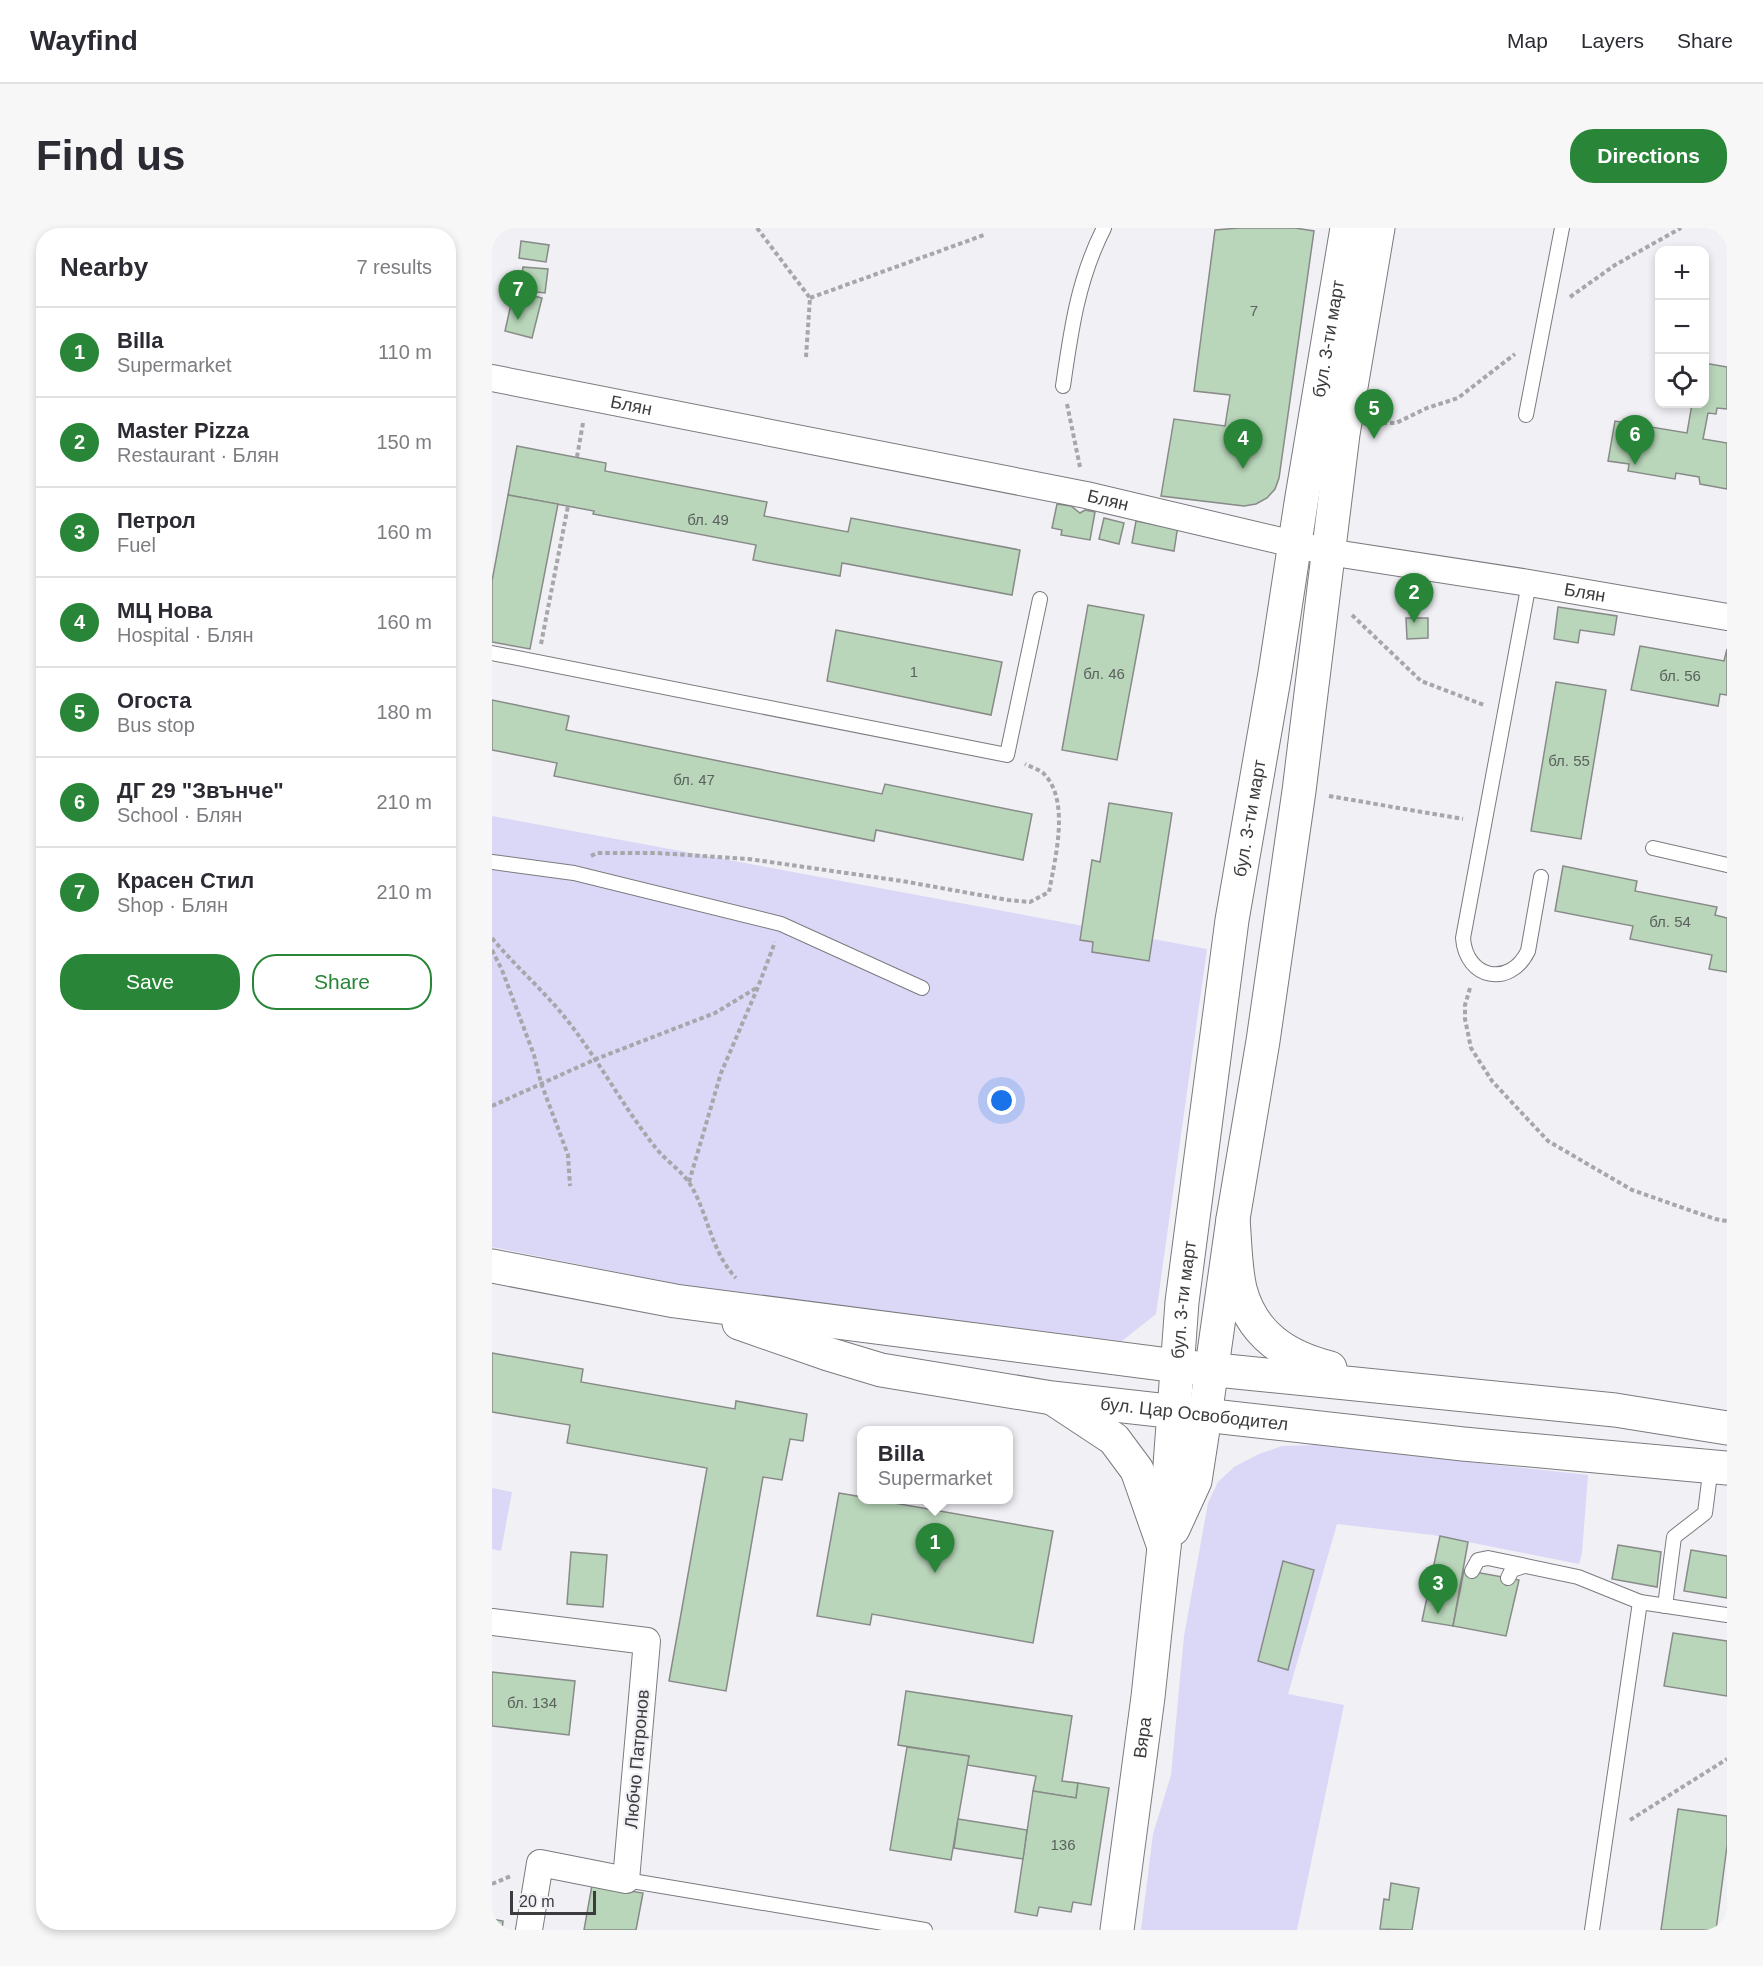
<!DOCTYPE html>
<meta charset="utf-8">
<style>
:root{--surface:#fff;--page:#f7f7f7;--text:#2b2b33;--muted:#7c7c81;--line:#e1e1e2;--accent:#298638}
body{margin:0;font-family:Helvetica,sans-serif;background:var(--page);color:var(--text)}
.controls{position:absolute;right:18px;top:18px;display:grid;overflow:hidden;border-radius:12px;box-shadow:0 3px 9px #0003}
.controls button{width:54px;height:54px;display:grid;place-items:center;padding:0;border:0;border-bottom:2px solid var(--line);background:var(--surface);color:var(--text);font:30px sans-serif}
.scale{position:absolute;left:18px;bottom:15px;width:86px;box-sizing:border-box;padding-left:6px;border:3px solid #3c3c3e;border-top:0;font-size:16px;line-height:21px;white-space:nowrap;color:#3c3c3e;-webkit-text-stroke:4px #f0f0f5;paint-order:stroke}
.you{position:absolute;left:510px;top:873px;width:21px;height:21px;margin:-15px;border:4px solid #fff;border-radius:50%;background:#1a73e8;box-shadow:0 0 0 9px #1a73e833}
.badge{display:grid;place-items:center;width:39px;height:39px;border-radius:50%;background:var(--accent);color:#fff;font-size:20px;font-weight:700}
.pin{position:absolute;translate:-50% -50px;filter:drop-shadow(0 2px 3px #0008)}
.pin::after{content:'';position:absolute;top:32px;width:21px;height:18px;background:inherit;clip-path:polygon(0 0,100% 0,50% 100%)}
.popup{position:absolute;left:365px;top:1198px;width:156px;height:78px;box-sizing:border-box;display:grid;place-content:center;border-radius:12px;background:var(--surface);filter:drop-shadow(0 2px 4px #0005);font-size:20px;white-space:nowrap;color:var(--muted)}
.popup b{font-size:22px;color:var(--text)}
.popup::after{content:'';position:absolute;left:50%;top:100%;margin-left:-12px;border:12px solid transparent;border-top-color:var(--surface)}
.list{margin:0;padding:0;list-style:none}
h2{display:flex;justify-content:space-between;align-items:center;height:78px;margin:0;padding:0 24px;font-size:26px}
h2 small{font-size:20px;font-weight:400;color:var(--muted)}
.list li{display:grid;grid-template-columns:39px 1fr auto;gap:18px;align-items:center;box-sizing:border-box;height:90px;padding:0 24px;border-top:2px solid var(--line)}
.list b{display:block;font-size:22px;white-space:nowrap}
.list p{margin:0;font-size:20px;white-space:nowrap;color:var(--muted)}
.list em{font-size:20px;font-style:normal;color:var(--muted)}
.actions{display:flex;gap:12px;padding:18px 24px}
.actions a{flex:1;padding:14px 0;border:2px solid var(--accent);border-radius:24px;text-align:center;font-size:21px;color:var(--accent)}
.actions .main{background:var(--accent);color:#fff}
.icon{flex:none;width:33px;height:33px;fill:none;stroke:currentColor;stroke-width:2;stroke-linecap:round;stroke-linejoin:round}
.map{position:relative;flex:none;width:1235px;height:1702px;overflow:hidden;border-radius:24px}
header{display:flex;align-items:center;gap:36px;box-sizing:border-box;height:84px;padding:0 30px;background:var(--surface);border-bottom:2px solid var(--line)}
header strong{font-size:28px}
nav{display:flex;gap:33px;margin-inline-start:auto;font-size:21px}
.intro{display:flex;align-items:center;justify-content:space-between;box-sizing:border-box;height:144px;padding:0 36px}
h1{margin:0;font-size:42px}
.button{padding:15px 27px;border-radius:24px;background:var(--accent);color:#fff;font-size:21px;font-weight:700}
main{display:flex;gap:36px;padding:0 36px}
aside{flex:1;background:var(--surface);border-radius:24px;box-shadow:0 3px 9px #0003}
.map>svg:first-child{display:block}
.green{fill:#dad8f6}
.building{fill:#b9d5ba;stroke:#888b88;stroke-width:1.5}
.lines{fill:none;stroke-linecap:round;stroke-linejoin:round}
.service-casing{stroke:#7b7b7f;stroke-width:16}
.minor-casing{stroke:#7b7b7f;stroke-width:28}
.tertiary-casing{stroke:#7b7b7f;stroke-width:35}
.secondary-casing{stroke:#7b7b7f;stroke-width:35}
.path{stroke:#a7a7ab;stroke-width:4;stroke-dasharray:4.5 3;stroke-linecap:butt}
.service{stroke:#fff;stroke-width:14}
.minor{stroke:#fff;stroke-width:26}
.tertiary{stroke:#fff;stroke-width:33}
.secondary{stroke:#fff;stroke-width:33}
.labels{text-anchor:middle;stroke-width:4.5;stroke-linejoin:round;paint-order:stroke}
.number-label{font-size:15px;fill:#5b625d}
.street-label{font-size:18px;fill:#3c3c3e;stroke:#f0f0f5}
</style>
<header>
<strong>Wayfind</strong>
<nav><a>Map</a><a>Layers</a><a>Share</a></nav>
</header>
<div class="intro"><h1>Find us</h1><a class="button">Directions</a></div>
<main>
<aside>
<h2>Nearby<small>7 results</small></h2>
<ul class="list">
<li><span class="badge">1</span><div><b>Billa</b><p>Supermarket</p></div><em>110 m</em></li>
<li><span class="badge">2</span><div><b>Master Pizza</b><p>Restaurant · Блян</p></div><em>150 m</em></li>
<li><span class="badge">3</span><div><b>Петрол</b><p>Fuel</p></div><em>160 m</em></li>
<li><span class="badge">4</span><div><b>МЦ Нова</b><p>Hospital · Блян</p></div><em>160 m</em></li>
<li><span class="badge">5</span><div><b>Огоста</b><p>Bus stop</p></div><em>180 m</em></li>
<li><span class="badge">6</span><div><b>ДГ 29 &quot;Звънче&quot;</b><p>School · Блян</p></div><em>210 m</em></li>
<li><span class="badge">7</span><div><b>Красен Стил</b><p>Shop · Блян</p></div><em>210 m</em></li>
</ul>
<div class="actions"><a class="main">Save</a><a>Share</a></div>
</aside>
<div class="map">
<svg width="1235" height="1702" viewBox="0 0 1235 1702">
<rect width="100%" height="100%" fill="#f0f0f5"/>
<g class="green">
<polygon points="0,588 715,721 664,1086 630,1113 215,1062 0,1019"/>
<polygon points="825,1217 1096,1247 1090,1325 1087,1336 941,1307 845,1296 796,1466 852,1477 805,1702 649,1702 661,1606 679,1547 692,1408 716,1275 726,1254 742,1239 767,1226 790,1218"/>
<polygon points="0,1260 20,1264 9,1323 0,1321"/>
</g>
<g class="building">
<polygon points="747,0 803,0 822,3 787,250 783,261 775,270 764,276 752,278 669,268 682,191 733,198 738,167 702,163 723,2"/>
<polygon points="29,13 57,17 54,34 27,30"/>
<polygon points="31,39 56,41 53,65 28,62"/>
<polygon points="22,63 50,70 40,110 13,103"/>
<polygon points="1212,135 1235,139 1235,181 1225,180 1224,186 1216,185 1211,211 1235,215 1235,261 1208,256 1207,249 1184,245 1183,251 1136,243 1137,236 1116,233 1123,193 1195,205 1200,176 1212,176"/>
<polygon points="25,218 114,235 113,243 275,274 272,288 356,304 359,290 528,322 520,367 350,335 348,348 261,332 264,317 101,286 102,283 16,267"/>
<polygon points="16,267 66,276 38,421 0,414 0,353"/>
<polygon points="565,276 579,278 588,285 593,282 603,284 598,312 569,307 570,302 560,300"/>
<polygon points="612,290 632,295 627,316 607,311"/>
<polygon points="644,293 665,297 666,293 686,297 682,323 640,315"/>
<polygon points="596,377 652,387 625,532 570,522"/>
<polygon points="1066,379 1125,388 1122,407 1088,402 1086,415 1062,411"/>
<polygon points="914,390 936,390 936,410 915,411"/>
<polygon points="344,402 510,434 499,487 335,453"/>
<polygon points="1148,418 1232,433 1235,421 1235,467 1228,466 1226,478 1139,462"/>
<polygon points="1064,454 1114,462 1089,611 1039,603"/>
<polygon points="0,472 77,488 74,502 390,566 393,556 540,586 531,632 384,602 382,613 62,548 65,535 0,522"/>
<polygon points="617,575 680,585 657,733 600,724 601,714 588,712 600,632 608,634"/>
<polygon points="1071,638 1145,653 1143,663 1225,679 1223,687 1235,690 1235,744 1217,741 1220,727 1138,711 1141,698 1063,683"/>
<polygon points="0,1125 91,1141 89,1154 243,1181 244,1173 315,1186 311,1213 298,1211 290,1252 271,1249 234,1463 177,1453 215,1240 75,1215 78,1197 0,1184"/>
<polygon points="347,1265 370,1269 370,1272 385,1272 561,1303 541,1415 380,1386 378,1397 325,1388"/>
<polygon points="948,1308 976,1314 961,1398 930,1393"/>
<polygon points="1126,1317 1169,1324 1165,1359 1120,1351"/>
<polygon points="1199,1322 1235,1328 1235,1370 1192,1363"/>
<polygon points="79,1324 115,1327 111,1379 75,1376"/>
<polygon points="791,1333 822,1342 796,1442 766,1433"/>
<polygon points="972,1342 1027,1352 1014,1408 961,1398"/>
<polygon points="1181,1405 1235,1413 1235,1468 1172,1458"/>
<polygon points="0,1444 83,1453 77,1507 0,1498"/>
<polygon points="414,1463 580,1488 570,1553 586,1555 584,1570 541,1563 544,1548 475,1537 477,1528 406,1517"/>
<polygon points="415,1519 477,1528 459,1632 398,1622"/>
<polygon points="586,1555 617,1560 599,1677 581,1674 579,1684 547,1679 545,1688 523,1684 541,1563 584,1570"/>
<polygon points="1186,1581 1235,1588 1235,1618 1224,1702 1169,1702"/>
<polygon points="466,1591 535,1602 531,1631 462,1620"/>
<polygon points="899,1655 927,1660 920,1702 888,1701 892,1671 897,1672"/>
<polygon points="100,1657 151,1665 144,1702 92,1702"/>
<polygon points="0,1691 11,1693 10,1702 0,1702"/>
</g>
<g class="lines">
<defs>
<g id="service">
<path d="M 571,158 C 579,102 586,51 612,0"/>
<polyline points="1034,187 1070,0"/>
<path d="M 1037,355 L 971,710 C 974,751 1018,760 1036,723 L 1049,649"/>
<polyline points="0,425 515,527 548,371"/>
<polyline points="1161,620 1235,637"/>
<polyline points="0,634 82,645 289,696 430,760"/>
<polyline points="980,1343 986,1332 996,1330 1086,1349 1148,1374"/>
<polyline points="1016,1350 1020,1342 1032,1338"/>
<polyline points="1173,1378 1182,1309 1213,1285 1219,1238"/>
<polyline points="134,1652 433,1702"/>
<polyline points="1100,1702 1148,1374 1235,1387"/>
</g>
<g id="minor">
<path id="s1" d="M 0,150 L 594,267 L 836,324 L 1037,355 L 1235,389"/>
<polyline points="0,1394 155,1413 134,1652 48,1635 37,1702"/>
</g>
<g id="tertiary">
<polyline points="681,1301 703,1253 713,1188 741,991 771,813 807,563 851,206 886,0"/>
<path id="s2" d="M 625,1702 L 656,1469 L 672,1319 L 690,1074 L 740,692 L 783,445 L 809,275 L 855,0"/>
</g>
<g id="secondary">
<path d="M 741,991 C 743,1014 743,1039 748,1061 C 760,1107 794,1129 838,1140"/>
<polyline points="0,1038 183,1073 685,1138 1123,1182 1235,1200"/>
<path id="s3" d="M 247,1095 L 336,1126 L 389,1142 L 560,1170 L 971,1216 L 1235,1240"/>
<polyline points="563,1172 622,1211 645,1242 672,1319"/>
</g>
</defs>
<use href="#service" class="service-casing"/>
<use href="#minor" class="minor-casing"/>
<use href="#tertiary" class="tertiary-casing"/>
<use href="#secondary" class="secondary-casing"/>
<g class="path">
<polyline points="265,0 318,70 314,129"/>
<polyline points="1078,69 1123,37 1189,0"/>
<polyline points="318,70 492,7"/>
<polyline points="575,176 588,239"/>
<polyline points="883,195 904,195 935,180 966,170 1023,126"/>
<polyline points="85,229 91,195"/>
<polyline points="860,387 929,453 992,477"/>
<polyline points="49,416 76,278"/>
<polyline points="837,568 971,591"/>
<path d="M 99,628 L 105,625 L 164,625 L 257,631 L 410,653 L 516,672 L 538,674 L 557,664 C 563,631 578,574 553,547 C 549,542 539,539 533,536"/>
<path d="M 0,710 C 22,737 49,760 71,787 C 105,829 130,877 163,919 C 173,932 189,942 198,956 C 216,985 219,1024 244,1050"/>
<polyline points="0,722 10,742 42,827 49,855 76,927 78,958"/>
<polyline points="978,760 973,777 973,791 979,820 1000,853 1056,913 1140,962 1223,991 1235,993"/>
<polyline points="0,878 104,831 223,785 266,759"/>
<polyline points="197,954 229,845 266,759 283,714"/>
<polyline points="1138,1592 1235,1531"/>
<polyline points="0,1656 19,1648"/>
</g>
<use href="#service" class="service"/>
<use href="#minor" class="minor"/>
<use href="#tertiary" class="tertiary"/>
<use href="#secondary" class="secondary"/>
</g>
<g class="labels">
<g class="number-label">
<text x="762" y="88">7</text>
<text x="216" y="297">бл. 49</text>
<text x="422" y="449">1</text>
<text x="612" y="451">бл. 46</text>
<text x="1188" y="453">бл. 56</text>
<text x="1077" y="538">бл. 55</text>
<text x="202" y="557">бл. 47</text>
<text x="1178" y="699">бл. 54</text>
<text x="40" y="1480">бл. 134</text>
<text x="571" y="1622">136</text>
</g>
<g class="street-label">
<text dy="6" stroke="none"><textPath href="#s2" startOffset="1606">бул. 3-ти март</textPath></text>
<text dy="6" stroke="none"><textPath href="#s1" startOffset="142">Блян</textPath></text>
<text dy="6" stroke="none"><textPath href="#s1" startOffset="628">Блян</textPath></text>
<text dy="6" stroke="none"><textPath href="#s1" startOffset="1114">Блян</textPath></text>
<text dy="6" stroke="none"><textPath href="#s2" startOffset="1120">бул. 3-ти март</textPath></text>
<text dy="6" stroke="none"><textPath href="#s2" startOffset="634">бул. 3-ти март</textPath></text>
<text dy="6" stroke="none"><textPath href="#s3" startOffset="466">бул. Цар Освободител</textPath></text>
<text dy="6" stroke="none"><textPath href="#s2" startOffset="194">Вяра</textPath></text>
<text transform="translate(145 1531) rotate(-85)" y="6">Любчо Патронов</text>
</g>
</g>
</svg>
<div class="controls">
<button>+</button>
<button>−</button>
<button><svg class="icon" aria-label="locate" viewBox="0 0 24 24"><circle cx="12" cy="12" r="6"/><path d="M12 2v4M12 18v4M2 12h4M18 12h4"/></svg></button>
</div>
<div class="scale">20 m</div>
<div class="you"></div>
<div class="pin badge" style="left:443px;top:1345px">1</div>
<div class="popup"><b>Billa</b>Supermarket</div>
<div class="pin badge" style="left:922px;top:395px">2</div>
<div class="pin badge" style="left:946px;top:1386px">3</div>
<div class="pin badge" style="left:751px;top:241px">4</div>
<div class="pin badge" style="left:882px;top:211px">5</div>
<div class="pin badge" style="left:1143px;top:237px">6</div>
<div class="pin badge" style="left:26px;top:92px">7</div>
</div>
</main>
